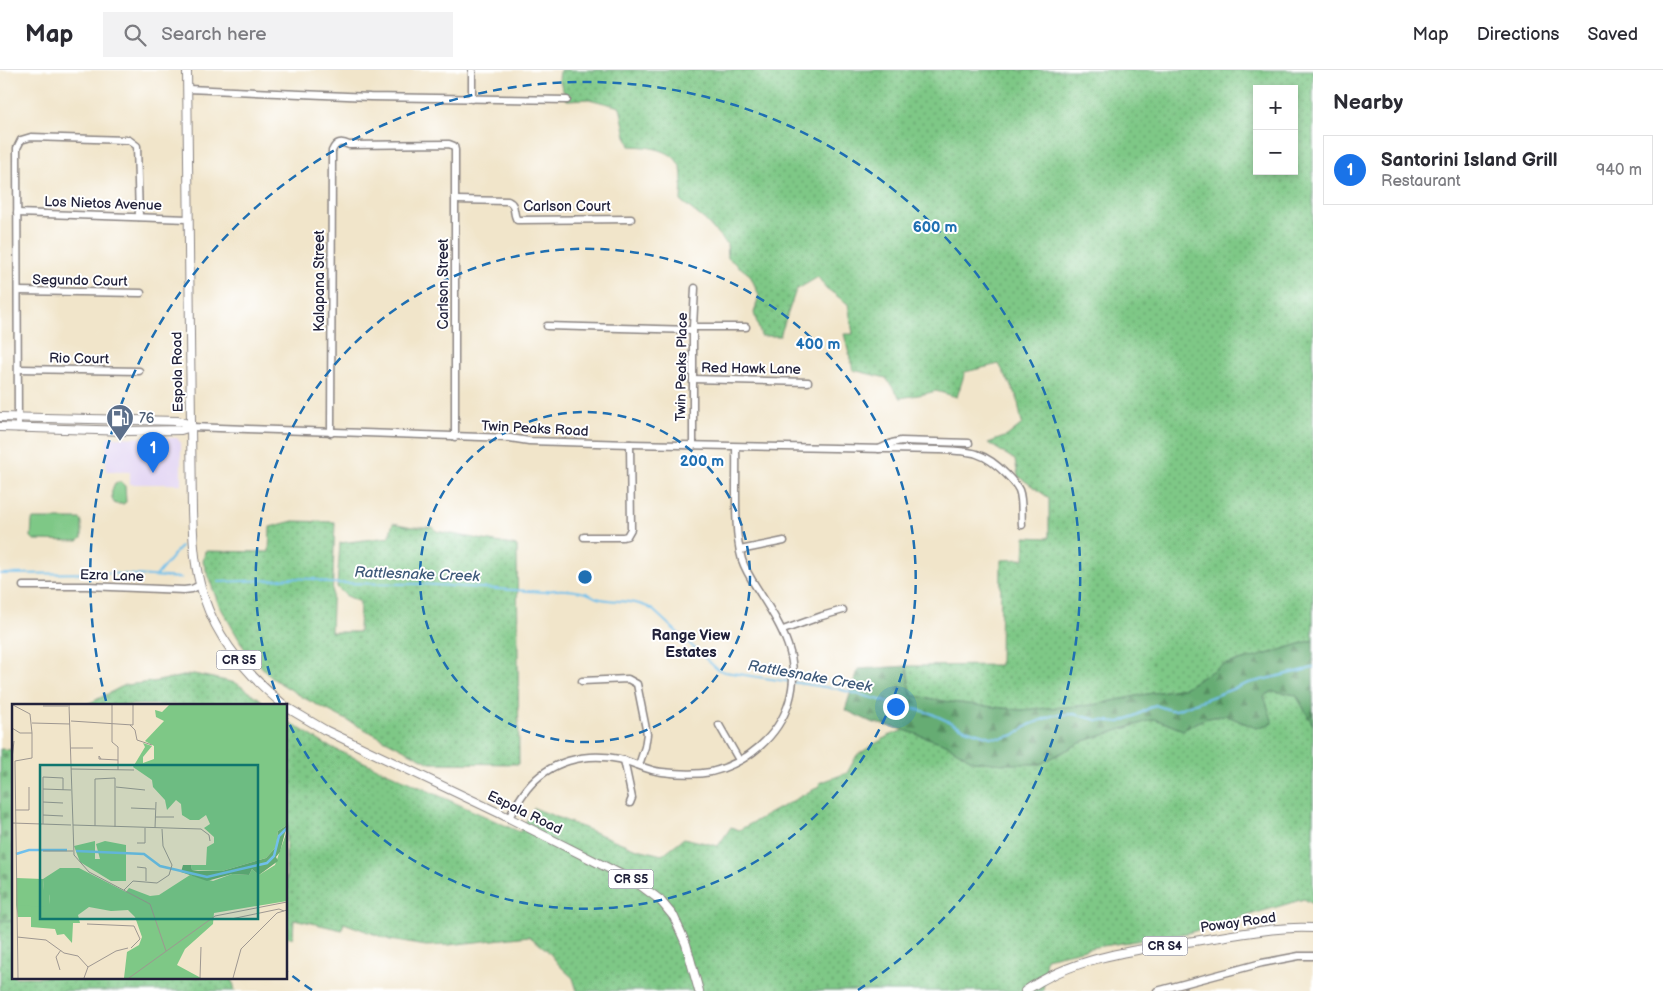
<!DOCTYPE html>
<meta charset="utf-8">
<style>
:root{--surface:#fff;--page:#f2f2f3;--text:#2b2b33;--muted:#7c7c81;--line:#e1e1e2;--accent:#1a73e8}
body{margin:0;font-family:"Balsamiq Sans",sans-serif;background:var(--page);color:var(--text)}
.controls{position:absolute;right:15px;top:15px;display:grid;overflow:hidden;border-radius:0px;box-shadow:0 2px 8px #0003}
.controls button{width:45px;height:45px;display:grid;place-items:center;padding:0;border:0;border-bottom:1px solid var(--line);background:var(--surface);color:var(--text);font:25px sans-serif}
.you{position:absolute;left:895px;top:636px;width:18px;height:18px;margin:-12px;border:4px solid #fff;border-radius:50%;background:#1a73e8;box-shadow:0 0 0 8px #1a73e833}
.badge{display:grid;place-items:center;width:32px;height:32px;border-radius:50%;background:var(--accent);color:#fff;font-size:16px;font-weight:700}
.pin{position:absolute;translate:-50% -41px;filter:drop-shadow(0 1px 2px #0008)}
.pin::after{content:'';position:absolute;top:26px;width:18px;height:15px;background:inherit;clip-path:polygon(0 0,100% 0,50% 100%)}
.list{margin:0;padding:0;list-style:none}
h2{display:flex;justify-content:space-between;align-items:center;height:65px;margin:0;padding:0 20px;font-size:21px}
h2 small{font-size:16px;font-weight:400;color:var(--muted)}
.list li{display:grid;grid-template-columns:32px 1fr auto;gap:15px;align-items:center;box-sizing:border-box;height:70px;margin:0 10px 10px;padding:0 10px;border:1px solid var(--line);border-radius:0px}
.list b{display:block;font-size:19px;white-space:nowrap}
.list p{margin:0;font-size:16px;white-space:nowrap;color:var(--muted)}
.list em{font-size:16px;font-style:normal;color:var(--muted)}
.icon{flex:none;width:28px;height:28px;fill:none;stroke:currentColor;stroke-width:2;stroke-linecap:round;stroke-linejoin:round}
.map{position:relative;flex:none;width:1313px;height:921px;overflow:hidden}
header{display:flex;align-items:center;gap:30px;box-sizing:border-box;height:70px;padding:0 25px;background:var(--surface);border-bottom:1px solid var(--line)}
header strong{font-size:24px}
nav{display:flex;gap:28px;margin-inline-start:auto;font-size:18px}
.search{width:350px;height:45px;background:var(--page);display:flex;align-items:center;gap:12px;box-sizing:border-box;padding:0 18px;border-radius:0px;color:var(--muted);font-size:19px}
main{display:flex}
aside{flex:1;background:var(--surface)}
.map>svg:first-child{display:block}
.built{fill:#e2d4f3}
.grass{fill:url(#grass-dots);stroke:#507560;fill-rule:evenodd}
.forest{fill:url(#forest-firs);stroke:#446757}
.cemetery{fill:url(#cemetery-stones);stroke:#507560}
.pitch{fill:#7ec886;stroke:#507560}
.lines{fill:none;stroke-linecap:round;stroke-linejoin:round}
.stream{stroke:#71c0ec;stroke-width:2}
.minor-casing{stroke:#8a8482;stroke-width:9}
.major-casing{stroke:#8a8482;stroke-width:10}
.minor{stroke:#fff;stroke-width:6}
.major{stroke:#fff;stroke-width:8}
.ring{fill:none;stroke:#1f6fb2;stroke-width:2.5;stroke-dasharray:9 6}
.labels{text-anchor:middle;stroke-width:4;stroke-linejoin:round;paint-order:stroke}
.shield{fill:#fff;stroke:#646476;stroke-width:1}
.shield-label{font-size:12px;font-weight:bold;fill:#22223b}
.street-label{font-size:14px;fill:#22223b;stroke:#fff}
.service-label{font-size:14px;fill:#4e5e75;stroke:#fff;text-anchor:start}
.water-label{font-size:15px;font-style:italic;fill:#3e5979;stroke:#fff}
.neighbourhood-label{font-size:15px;font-weight:bold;fill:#22223b;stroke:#fff}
.inset-river{fill:none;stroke:#71c0ec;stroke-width:2.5}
.inset-road{fill:none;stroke:#9e9791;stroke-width:1}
.view{fill:#0f766e;fill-opacity:0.15;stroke:#0f766e;stroke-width:2.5}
.inset-edge{fill:none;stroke:#22223b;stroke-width:2.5}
.centre{fill:#1f6fb2;stroke:#fff;stroke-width:2.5}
.ring-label{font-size:15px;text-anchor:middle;font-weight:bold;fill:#1f6fb2;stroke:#fff;stroke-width:4;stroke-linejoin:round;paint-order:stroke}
</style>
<header>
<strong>Map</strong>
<div class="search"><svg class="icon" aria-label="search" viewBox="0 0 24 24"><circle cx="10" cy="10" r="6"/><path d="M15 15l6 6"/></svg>Search here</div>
<nav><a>Map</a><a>Directions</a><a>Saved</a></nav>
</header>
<main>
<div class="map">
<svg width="1313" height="921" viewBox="0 0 1313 921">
<defs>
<pattern id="grass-dots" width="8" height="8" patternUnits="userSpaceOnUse" patternTransform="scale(1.25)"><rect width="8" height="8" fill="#7ec886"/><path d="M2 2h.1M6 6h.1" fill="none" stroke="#67a26f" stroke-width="1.8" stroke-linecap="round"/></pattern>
<pattern id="forest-firs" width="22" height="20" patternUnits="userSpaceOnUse" patternTransform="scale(1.25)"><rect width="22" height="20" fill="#66ac73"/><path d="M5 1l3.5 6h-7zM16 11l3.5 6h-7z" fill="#548c60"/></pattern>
<pattern id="cemetery-stones" width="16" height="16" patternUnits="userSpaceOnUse" patternTransform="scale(1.25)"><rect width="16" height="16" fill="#7ec886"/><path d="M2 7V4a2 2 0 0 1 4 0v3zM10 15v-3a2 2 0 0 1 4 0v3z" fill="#67a26f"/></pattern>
</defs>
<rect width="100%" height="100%" fill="#fff"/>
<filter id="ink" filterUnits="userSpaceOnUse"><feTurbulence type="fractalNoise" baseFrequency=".02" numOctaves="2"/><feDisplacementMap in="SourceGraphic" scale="10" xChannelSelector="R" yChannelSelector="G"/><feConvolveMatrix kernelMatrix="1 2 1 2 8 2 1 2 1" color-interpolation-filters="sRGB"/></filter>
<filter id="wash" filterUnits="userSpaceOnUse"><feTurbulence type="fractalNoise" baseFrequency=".0096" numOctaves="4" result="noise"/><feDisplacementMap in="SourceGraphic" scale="20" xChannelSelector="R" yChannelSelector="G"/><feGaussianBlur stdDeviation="1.12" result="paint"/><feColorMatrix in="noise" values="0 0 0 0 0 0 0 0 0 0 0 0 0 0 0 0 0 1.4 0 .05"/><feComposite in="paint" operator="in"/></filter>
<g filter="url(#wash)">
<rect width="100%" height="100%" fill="#f1e5ca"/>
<polygon class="built" points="107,367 177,368 181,373 181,414 130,414 130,402 106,401"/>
<g class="grass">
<path d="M 560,0 L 1313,0 L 1313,570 L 1260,586 L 1222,595 L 1184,618 L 1141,625 L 1093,635 L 1020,640 L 950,632 L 911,625 L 907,596 L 1000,595 L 1001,490 L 1024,489 L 1025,467 L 1049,468 L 1049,428 L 1018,406 L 1015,390 L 988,373 L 1007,366 L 1022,354 L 1017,327 L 999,294 L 965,302 L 957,327 L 936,321 L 924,324 L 900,328 L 886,308 L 853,300 L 844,264 L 853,264 L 848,234 L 826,218 L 818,207 L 796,220 L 780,266 L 761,266 L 754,243 L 759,225 L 750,205 L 728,188 L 727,174 L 705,150 L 681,131 C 681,123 683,107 681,99 C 674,78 648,77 630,76 L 626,66 L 620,37 L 589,29 L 567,30 L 559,10 ZM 1257,19 L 1294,19 L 1294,101 L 1257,101 Z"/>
<polygon points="293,451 335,452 331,562 359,562 360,532 345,525 337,517 340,473 389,467 393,453 412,457 433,457 436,461 517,476 519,694 430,693 304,628 272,608 244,578 218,533 203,492 205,481 269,482 270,457"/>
<polygon points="194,604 236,613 260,629 266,635 86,635 125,615 152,612"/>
<polygon points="1273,621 1296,625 1313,655 1313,834 1304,829 1188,863 1090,878 1046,888 1043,921 577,921 573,908 561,897 547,880 529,866 449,875 426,876 390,870 344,853 342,860 294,849 293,867 286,868 286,650 326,675 520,762 534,738 634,778 662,785 684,768 718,776 731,757 739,760 820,716 819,713 847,703 857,685 888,666 904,660 946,674 973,691 1040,694 1084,671 1155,649 1183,660 1204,649 1225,645 1256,658 1272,653 1264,625"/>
<polygon points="0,850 14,851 14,907 232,907 235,921 0,921"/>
</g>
<polygon class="forest" points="1313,570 1313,655 1296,625 1273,621 1264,626 1273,653 1256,658 1225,645 1204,649 1183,660 1155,649 1084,671 1040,694 1004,694 973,691 946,674 904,660 871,652 845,640 858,599 907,596 911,625 950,632 1020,640 1093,635 1141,625 1184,618 1222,595 1260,586"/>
<polygon class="cemetery" points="0,679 14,680 14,851 0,850"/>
<g class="pitch">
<path d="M 121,412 L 125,416 L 126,432 L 123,434 L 115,434 C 110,428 111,420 115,413 Z"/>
<polygon points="33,449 80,449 82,452 82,468 78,471 34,470 31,467 32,451"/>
</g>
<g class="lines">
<g class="stream">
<polyline points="0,504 106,503 181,508"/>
<polyline points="157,505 181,476"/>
<path d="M 218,512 L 272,510 L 290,508 L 314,509 L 329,513 L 420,514 L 544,522 C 556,518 573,520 586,523 C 590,524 593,527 597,528 C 616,533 636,529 653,540 L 717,599 L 725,602 L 838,619 L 930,643 L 965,659 L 990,667 L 1002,668 L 1014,665 L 1029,655 L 1054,645 L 1074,644 L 1097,650 L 1120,652 L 1135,646 L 1155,635 L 1170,640 L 1176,640 L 1249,613 L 1313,598"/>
</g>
</g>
</g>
<g filter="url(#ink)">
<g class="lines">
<defs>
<g id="minor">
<polyline points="188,19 370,27 567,30"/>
<polyline points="472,29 472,0"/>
<path d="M 456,130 L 508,131 C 517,135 512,143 517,150 L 519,150 L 631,149"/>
<polyline points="17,143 188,149"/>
<polyline points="18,221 141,223"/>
<polyline points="547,256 693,260"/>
<polyline points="693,257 746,257"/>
<polyline points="19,299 139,301"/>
<polyline points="693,309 808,312"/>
<path d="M 191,357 L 510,368 L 529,371 L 630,374 L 939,380 C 971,381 984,381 1007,405 C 1011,409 1016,414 1019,420 C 1023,430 1021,445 1022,455"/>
<polyline points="18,358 17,78 21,70 31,67 126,70 129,70 137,76 139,147"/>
<path d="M 331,363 L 332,81 C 336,72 341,71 349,75 L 449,74 L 454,76 L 455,80 L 455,367"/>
<polyline points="693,376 693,257 695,218"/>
<polyline points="879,379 892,373 901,371 969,373"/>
<polyline points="584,467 623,467 627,466 631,459 630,374"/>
<polyline points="740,480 784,471"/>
<polyline points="23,516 87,516 184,520 192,519 200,515"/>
<polyline points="783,560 822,546 843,540"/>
<polyline points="582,611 628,609 637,614 647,664 645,677 639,695"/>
<polyline points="719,655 739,690"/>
<polyline points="624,690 632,728 630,733"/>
<path d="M 509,748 C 514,738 520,728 527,719 C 549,691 585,682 619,689 C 633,692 648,701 662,702 C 678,704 695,705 711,702 C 747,693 778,667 789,632 C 802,589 782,558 760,523 C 753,512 746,502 742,490 C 733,459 737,410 736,377"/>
<polyline points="1157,921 1262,893 1299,886 1313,886"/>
</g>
<g id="major">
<path d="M 187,0 L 192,442 C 193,466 194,491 200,514 C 212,563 246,604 284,635"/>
<polyline points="0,347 178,351 185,353 191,357"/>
<polyline points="0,357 128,361 181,360 191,357"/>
<polyline points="286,637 325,660 499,743 636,812 660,830 674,847 686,874 699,921"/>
<path d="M 1025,921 C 1078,884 1144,879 1207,869 C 1242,864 1277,856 1313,858"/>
</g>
</defs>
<use href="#minor" class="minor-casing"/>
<use href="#major" class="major-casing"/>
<use href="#minor" class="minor"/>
<use href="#major" class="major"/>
</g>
</g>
<g class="ring">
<circle cx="585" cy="507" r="165"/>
<path d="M280 633A330 330 0 1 1 287 649"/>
<path d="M312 920A495 495 0 0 1 287 902M106 631A495 495 0 1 1 858 920"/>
</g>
<defs>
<symbol id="fuel-pin" viewBox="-11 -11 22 30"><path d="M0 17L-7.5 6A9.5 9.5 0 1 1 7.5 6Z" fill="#5c6f8a" stroke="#fff"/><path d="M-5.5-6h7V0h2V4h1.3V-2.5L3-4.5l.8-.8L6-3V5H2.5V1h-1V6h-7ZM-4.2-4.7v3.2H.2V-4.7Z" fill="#fff"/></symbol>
</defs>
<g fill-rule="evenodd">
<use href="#fuel-pin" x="104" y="332" width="32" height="43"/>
</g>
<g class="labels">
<g class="shield">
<rect x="216.5" y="580.5" width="45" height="19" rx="4"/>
<rect x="608.5" y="799.5" width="45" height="19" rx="4"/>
<rect x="1142.5" y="866.5" width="45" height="19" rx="4"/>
</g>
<g class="shield-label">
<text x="239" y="594">CR S5</text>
<text x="631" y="813">CR S5</text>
<text x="1165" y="880">CR S4</text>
</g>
<g class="street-label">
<text transform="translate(103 133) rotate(2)" y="5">Los Nietos Avenue</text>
<text x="567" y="141">Carlson Court</text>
<text transform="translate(80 210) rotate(1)" y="5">Segundo Court</text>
<text transform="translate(319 211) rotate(-90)" y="5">Kalapana Street</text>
<text transform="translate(443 214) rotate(-90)" y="5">Carlson Street</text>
<text transform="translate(79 288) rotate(1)" y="5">Rio Court</text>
<text transform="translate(681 297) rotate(-89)" y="5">Twin Peaks Place</text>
<text transform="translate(751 298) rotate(1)" y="5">Red Hawk Lane</text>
<text transform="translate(177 302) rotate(-91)" y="5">Espola Road</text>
<text transform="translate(535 358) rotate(3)" y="5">Twin Peaks Road</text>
<text transform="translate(112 505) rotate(2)" y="5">Ezra Lane</text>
<text transform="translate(525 742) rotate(26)" y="5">Espola Road</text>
<text transform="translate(1238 852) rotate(-8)" y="5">Poway Road</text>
</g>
<g class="service-label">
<text x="139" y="353">76</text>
</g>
<g class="water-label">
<text transform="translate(417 504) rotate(2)" y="5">Rattlesnake Creek</text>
<text transform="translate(810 606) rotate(10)" y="5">Rattlesnake Creek</text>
</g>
<g class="neighbourhood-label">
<text x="691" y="570">Range View<tspan x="691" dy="17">Estates</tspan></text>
</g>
</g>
<g transform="translate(12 634)">
<rect width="275" height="275" fill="#f1e5ca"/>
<path d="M 157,1 L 275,1 L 275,121 L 266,127 L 264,143 L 254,154 L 210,167 L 180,166 L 179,161 L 194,161 L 195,143 L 202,139 L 202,133 L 192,124 L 198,120 L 194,111 L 187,116 L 178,116 L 170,111 L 169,100 L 164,96 L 155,106 L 153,96 L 141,83 L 140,76 L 121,63 L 133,43 L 131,39 L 140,42 L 131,53 L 131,59 L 142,55 L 142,42 L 133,37 L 152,17 L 144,13 L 143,6 L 150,8 ZM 275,127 L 275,197 L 202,209 L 201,220 L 173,245 L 165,261 L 189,274 L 112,274 L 115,248 L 127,241 L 130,233 L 123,213 L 116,206 L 99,207 L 77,203 L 66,211 L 68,219 L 61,219 L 60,239 L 52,230 L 45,231 L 43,225 L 19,223 L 19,213 L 6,213 L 4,201 L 37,200 L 38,191 L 32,187 L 31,175 L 48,164 L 67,164 L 114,188 L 117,184 L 138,192 L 147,191 L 178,171 L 201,177 L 220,170 L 237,171 L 240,165 L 247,171 L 263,161 ZM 83,137 L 83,155 L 88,155 L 84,140 L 93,137 L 114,141 L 114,177 L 99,177 L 68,158 L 62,142 Z" fill="#7ec886"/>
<path d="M 275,121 L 268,148 L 264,153 L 266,157 L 247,171 L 240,165 L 237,171 L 220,170 L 195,177 L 169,168 L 171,161 L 179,161 L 180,166 L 186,167 L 210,167 L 254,154 L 264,143 L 266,127 Z" fill="#66ac73"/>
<path d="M 4,174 L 31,175 L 32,186 L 38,189 L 37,200 L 32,203 L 4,201 Z" fill="#7ec886"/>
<path class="inset-river" d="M 64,147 L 132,150 L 148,162 L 195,173 L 255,159 L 262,152 L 267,132 L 275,124M 4,150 L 17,146 L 55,146"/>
<path class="inset-road" d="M 1,1 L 18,10 L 20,29 L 20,54 L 3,57 L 6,274M 57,1 L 62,151 L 77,168 L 138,200 L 154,247M 100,1 L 100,38 L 106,43 L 106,66M 31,2 L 56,2M 59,17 L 121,21 L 121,1M 20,19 L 58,20M 118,21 L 123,26 L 125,36 L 140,41M 0,24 L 8,29 L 20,29M 59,44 L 81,44M 0,55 L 2,37M 89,55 L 87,52 L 87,55 L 106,56M 59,65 L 122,66M 104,83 L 133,86M 31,85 L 59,86M 31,98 L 51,99M 119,104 L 143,105M 3,106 L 17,106 L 17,83M 31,111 L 51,112M 143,113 L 162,113M 0,119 L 59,121M 31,120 L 31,73 L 51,74 L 51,86M 61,121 L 189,125 L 197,131 L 198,137M 83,122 L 83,75 L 103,74 L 103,123M 143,124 L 144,98M 125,139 L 133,139 L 133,124M 31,147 L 61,147M 125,163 L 134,164 L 134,177M 112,186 L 121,177 L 145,179 L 157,171 L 160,161 L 151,142 L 150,125M 219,215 L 267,205 L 272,207M 75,220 L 122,222 L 128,235 L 119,244M 5,233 L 34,236 L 52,249 L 66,252 L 76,263M 48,266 L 44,253 L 49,246M 72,274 L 76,263 L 104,247 L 116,244M 117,274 L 203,212 L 275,198M 188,274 L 189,243M 221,274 L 229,245 L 265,209 L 275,206"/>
<path class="view" d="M 28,61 L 246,61 L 246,215 L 28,215 Z"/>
<rect width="275" height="275" class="inset-edge"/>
</g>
<circle cx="585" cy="507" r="8" class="centre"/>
<g class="ring-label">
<text x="935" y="162">600 m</text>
<text x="818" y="279">400 m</text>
<text x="702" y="396">200 m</text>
</g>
</svg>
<div class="controls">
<button>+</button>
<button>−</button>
</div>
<div class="you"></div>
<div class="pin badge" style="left:153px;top:403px">1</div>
</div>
<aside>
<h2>Nearby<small></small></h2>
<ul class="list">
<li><span class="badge">1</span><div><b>Santorini Island Grill</b><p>Restaurant</p></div><em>940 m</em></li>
</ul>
</aside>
</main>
